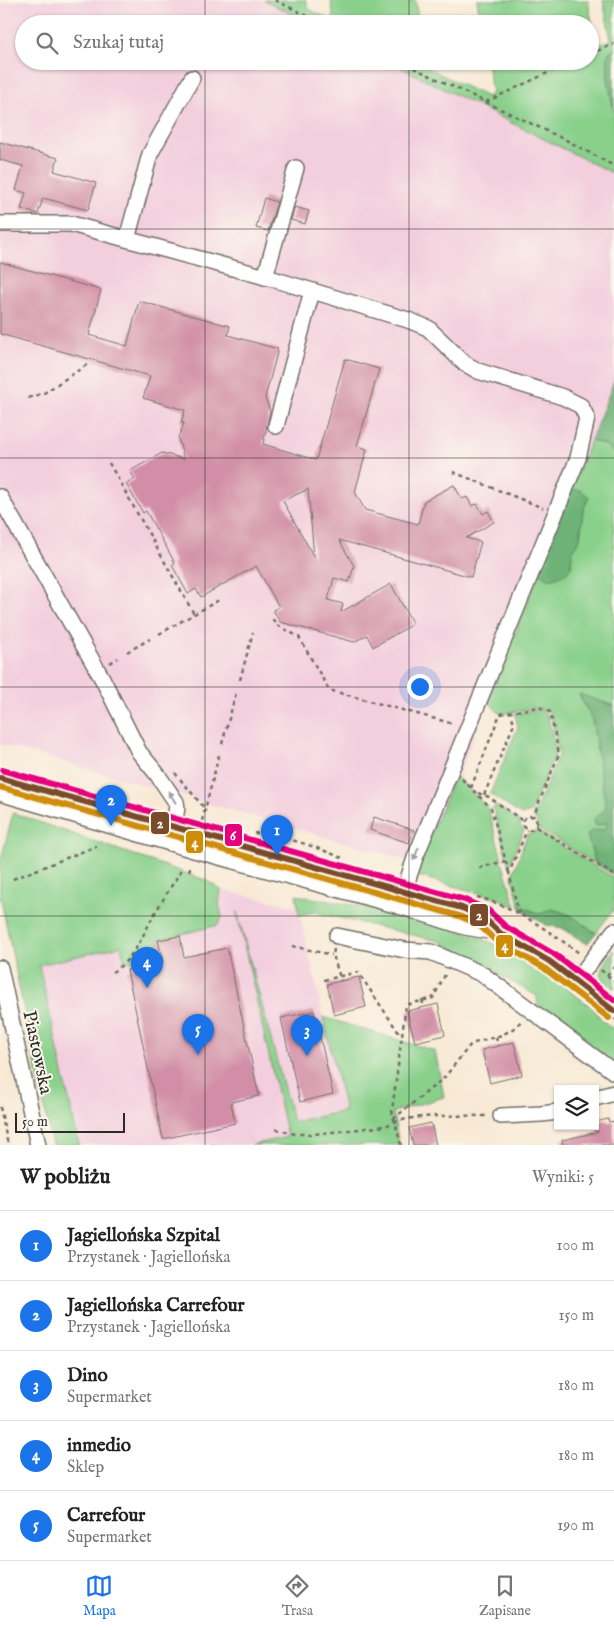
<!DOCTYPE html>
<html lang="pl">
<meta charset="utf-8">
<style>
:root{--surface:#fff;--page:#f6f6f6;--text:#222;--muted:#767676;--line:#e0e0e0;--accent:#1a73e8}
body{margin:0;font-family:"IM FELL English",serif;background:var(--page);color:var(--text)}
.controls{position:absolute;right:15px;bottom:15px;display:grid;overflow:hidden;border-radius:0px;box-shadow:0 1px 4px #0004}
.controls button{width:45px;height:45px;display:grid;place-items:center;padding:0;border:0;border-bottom:1px solid var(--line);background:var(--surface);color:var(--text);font:25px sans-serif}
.scale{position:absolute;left:15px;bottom:12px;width:110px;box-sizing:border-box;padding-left:5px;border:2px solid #2b2b2b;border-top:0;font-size:14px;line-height:18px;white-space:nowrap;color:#2b2b2b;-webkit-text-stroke:4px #fbf7ec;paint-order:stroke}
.you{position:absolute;left:419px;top:686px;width:18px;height:18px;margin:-12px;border:4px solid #fff;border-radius:50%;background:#1a73e8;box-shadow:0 0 0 8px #1a73e833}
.badge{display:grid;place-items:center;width:32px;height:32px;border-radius:50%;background:var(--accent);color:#fff;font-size:16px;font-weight:700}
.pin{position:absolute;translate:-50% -41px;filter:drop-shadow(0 1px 2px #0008)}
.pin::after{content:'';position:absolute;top:26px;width:18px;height:15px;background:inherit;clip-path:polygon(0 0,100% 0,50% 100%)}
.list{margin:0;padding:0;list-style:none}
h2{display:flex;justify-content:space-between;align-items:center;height:65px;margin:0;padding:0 20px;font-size:21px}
h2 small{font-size:16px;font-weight:400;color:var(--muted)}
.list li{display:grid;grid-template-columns:32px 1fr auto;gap:15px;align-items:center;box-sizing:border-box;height:70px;padding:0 20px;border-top:1px solid var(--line)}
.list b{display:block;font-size:19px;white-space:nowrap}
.list p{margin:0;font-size:16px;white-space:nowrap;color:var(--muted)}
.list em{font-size:16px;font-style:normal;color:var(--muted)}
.icon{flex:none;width:28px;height:28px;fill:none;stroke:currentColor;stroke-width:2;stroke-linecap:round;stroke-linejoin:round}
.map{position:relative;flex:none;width:614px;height:1145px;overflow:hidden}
.search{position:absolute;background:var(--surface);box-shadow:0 1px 4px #0004;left:15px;right:15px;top:15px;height:55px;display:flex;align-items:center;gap:12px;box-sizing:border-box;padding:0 18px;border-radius:28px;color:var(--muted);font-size:19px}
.sheet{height:415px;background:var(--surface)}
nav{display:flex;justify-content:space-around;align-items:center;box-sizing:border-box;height:70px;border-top:1px solid var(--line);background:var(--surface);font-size:14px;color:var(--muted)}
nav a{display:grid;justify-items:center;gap:2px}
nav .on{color:var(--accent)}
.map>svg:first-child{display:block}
.built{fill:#f3cfde}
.green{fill:#89d08b;stroke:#5a7e5b}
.forest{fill:#6eb277;stroke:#4c6e51}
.building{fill:#d18ea6;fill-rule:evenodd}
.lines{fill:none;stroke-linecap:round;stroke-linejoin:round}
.minor-casing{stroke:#736e66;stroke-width:18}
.path{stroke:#736e66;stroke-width:2.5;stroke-dasharray:4 4;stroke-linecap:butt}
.minor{stroke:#fff;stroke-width:15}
.bus-1-casing{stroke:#fbf7ec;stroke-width:10}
.bus-2-casing{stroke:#fbf7ec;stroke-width:10}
.bus-3-casing{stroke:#fbf7ec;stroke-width:10}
.bus-1{stroke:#7a4b2a;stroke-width:6}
.bus-2{stroke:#ce8d09;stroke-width:6}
.bus-3{stroke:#e5007d;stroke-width:6}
.oneway{fill:#a0a0a0}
.grid{fill:none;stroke:#2b2b2b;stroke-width:1;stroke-opacity:0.55}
.labels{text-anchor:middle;stroke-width:4;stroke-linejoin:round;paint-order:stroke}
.street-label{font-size:19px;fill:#2b2b2b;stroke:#fbf7ec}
.line-badge{stroke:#fbf7ec;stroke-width:2}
.badge-label{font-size:14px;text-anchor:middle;font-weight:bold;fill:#fff}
</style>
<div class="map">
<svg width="614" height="1145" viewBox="0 0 614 1145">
<rect width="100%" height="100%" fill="#fbf7ec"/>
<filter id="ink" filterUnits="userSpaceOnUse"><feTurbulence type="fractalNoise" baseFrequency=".02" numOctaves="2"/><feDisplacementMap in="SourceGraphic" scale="10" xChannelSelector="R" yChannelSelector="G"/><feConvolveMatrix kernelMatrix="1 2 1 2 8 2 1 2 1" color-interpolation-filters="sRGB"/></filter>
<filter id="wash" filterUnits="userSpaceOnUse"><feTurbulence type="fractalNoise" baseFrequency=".0096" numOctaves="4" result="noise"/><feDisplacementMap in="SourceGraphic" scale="20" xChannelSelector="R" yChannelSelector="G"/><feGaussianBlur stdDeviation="1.12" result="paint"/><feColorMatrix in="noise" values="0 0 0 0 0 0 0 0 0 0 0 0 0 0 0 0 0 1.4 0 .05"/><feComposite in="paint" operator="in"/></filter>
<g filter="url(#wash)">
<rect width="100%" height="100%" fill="#f8e9d5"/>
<g class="built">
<polygon points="21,0 264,0 312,24 24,24 24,61 388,61 614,174 614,381 424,865 0,744 0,4"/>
<polygon points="221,890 298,907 345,1111 292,1122 242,932 287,1137 252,1145 79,1145 39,965 121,946 160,955 158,940 218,925 222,917 219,904"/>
</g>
<g class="green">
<polygon points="264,0 306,0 308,9 334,21 331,0 415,0 419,24 312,24"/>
<path d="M 477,0 L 588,0 L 596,45 L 611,40 L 603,0 L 614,0 L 614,49 L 609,52 C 605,78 611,87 614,111 C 614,131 614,153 614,174 L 388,61 L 425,61 L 426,67 L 487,97 L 492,94 L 487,61 L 590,61 L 590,24 L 481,24 Z"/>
<polygon points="591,440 607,446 614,454 614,706 579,695 592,719 606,797 606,809 595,819 594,822 606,823 607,826 603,830 598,830 587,835 596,864 536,827 537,822 533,817 559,754 550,712 539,708 500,714 488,701 539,573 571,568 572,552 580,538 583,510 589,497 571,490"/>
<polygon points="540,710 547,714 556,752 531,812 521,815 490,794 518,727 515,714"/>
<polygon points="455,775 488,808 502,859 498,862 502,862 516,907 500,899 414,875"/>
<polygon points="497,806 520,822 520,826 524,830 509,866 493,808"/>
<polygon points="13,813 208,881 221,890 219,904 222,917 218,925 158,940 161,955 125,962 121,946 39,965 79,1145 52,1145 0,895 0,864"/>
<polygon points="538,831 614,878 614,909 596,933 570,915 552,909 540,914 520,906 512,877 527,835"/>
<polygon points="296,895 403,914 467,933 502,947 553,978 590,1006 596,1012 602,1020 614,1030 614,1067 538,1010 537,996 439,941 314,912 299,915"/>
<polygon points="237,912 293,1122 345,1111 323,1017 435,1051 444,1097 393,1112 399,1145 252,1145 287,1137"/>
<polygon points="614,950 614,989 601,977 603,967"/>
</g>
<g class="forest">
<path d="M 614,49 L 614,111 C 610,90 605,75 609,52 Z"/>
<polygon points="614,381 614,454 607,446 591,440"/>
<polygon points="571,490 580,490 589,497 583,510 580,538 572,552 571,568 565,574 550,579 539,573"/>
<polygon points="579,694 614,706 614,875 596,864 587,835 591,831 603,830 607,826 606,823 596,826 594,819 606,809 592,719"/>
<polygon points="520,906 540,914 552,909 570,915 596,933 587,944 562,928 546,925 522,910"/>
</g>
<g id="blocks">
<g class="building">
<polygon points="0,142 58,158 54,171 96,183 88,210 43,198 38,214 21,209 26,193 16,190 23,166 0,160"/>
<polygon points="264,198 277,202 268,231 256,228"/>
<polygon points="295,207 309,211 305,224 291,220"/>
<path d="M 0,262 L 101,290 L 89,335 L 127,346 L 139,301 L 230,326 L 228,335 L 278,349 L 265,398 L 270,411 L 263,444 L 316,460 L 345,359 L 379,369 L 357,446 L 367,449 L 355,492 L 365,510 L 418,524 L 424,501 L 454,485 L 462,499 L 467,497 L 472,506 L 477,504 L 483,514 L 488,511 L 494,522 L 466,538 L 481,542 L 471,577 L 339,540 L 354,566 L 349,582 L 334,578 L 328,600 L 343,604 L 341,612 L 391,584 L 413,624 L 373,647 L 367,635 L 354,642 L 280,622 L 273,610 L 279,607 L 256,566 L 201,597 L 196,589 L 188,594 L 172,565 L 175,563 L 146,511 L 143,513 L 126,484 L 135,479 L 130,471 L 162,453 L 184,459 L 178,438 L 184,423 L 181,423 L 185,410 L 143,398 L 150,376 L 0,334 ZM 308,489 L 314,557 L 283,501 Z"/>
<polygon points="374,817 414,830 409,843 370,830"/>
<polygon points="180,936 184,957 227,948 259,1096 231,1102 235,1123 163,1139 127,970 163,962 158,940"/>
<polygon points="359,977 366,1007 334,1015 327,984"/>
<polygon points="438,1004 445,1035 415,1042 407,1011"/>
<polygon points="314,1011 333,1094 300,1102 281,1018"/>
<polygon points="514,1042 522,1075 490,1083 482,1050"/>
<polygon points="608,1119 609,1122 614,1121 614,1145 563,1145 562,1140 598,1132 596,1122"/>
<polygon points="431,1123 436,1145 413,1145 409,1128"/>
</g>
</g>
</g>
<g filter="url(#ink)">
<use href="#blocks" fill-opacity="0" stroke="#736e66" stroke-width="1"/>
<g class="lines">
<defs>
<g id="minor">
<polyline points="0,224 71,224 273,279 408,320 428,328 464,363 478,371 563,397 581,406 587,418 578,458 415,858 399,906"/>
<polyline points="127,239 150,154 192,78"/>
<polyline points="265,277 296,168"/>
<polyline points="276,426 312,291"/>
<path d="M 0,497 L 103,680 L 139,752 L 157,774 L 176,802 C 179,812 172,824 170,834"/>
<polyline points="0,778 462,908 483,917 500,933 549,961 614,1011"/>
<polyline points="0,793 194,850 399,906 465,927 500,933"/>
<polyline points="337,936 405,950 431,952 482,974 614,1072"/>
<polyline points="0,968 38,1145"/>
<polyline points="576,981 614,931"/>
<polyline points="595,1098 614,1093"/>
<polyline points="501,1116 541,1114 558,1112"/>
</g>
</defs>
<use href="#minor" class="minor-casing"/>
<g class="path">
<polyline points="275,0 323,24"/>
<polyline points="590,54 614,44"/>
<polyline points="399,61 568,141 614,166"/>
<polyline points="486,102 573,61"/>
<polyline points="28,398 44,393 88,364"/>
<polyline points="109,463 194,614"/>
<polyline points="453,472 543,508"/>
<polyline points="273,619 275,624 299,637 329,690 454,724"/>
<polyline points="159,634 219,600"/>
<polyline points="127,652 150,639"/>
<polyline points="110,663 118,658"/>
<polyline points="240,680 253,632"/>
<polyline points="222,744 236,693"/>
<polyline points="175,773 206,810"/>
<polyline points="462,779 491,808 509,873"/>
<polyline points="471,788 500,714 539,707 550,712 559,754 533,817"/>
<polyline points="478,793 489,797 523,821"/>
<polyline points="484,795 514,724 511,712"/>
<circle cx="530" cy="823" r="7"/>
<polyline points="202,821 219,755"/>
<polyline points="536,827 614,875"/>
<path d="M 254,833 C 285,836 314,846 342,858"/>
<polyline points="479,868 505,861"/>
<polyline points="189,871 191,865"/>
<polyline points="13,879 97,846"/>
<path d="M 477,897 C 516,907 547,930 579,953"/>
<polyline points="519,914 509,873 527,830"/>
<polyline points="292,946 332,955"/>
<polyline points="334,949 333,955 341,981"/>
<polyline points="601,970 614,981"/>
<path d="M 112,972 C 134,960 143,934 155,913 C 164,898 173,883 182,869"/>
<polyline points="607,975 614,967"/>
<polyline points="324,980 358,972 401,1036"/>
<polyline points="422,1000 424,1007"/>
<polyline points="496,1037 498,1046"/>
<polyline points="0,1107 8,1145"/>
<polyline points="393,1119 444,1078 471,1044 502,1035 516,1027 522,1020"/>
<path d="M 276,1129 L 295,1134 L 314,1134 L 386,1126 C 408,1113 461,1116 487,1116"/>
<polyline points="213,1144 213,1145"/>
<polyline points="401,1145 392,1111 406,1005 433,998 446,973"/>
</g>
<use href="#minor" class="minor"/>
<defs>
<polyline id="bus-1" points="0,778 462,908 483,917 500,933 549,961 614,1011"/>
<polyline id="bus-2" points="0,787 459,916 478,924 495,940 544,968 609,1018"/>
<polyline id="bus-3" points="2,770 465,900 488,910 505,926 554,954 614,1000"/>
</defs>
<use href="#bus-1" class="bus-1-casing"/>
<use href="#bus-2" class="bus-2-casing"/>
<use href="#bus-3" class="bus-3-casing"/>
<use href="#bus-1" class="bus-1"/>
<use href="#bus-2" class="bus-2"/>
<use href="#bus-3" class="bus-3"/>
</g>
<defs><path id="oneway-solid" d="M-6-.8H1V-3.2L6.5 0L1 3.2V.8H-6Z" transform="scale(1.25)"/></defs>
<g class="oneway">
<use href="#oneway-solid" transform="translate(172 797) rotate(-122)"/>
<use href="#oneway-solid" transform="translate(416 854) rotate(112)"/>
</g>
</g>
<path class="grid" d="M 205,0 L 205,24M 409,0 L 409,24M 205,61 L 205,1145M 409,61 L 409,1145M 0,229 L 614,229M 0,458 L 614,458M 0,687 L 614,687M 0,916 L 614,916"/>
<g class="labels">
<g class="street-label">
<text transform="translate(39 1052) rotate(78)" y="7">Piastowska</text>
</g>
</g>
<g class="line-badge">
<rect x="150" y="811" width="20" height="24" rx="5" fill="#7a4b2a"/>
<rect x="224" y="823" width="19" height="24" rx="5" fill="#e5007d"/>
<rect x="185" y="830" width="19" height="24" rx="5" fill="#ce8d09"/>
<rect x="469" y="903" width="20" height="24" rx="5" fill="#7a4b2a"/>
<rect x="495" y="934" width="19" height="24" rx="5" fill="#ce8d09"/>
</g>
<g class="badge-label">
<text x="160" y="828">2</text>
<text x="233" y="840">6</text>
<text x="195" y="847">4</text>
<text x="479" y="920">2</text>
<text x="505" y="950">4</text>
</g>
</svg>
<div class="controls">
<button><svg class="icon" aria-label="layers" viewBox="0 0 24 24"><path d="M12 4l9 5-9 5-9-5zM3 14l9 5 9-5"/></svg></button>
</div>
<div class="scale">50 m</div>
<div class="you"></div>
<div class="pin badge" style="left:277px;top:856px">1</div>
<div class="pin badge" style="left:111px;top:826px">2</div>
<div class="pin badge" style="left:307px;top:1056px">3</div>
<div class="pin badge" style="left:147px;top:988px">4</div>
<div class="pin badge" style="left:198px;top:1055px">5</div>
<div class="search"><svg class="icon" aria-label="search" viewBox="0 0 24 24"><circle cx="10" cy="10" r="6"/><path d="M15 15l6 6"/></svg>Szukaj tutaj</div>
</div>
<section class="sheet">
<h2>W pobliżu<small>Wyniki: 5</small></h2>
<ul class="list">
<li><span class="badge">1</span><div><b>Jagiellońska Szpital</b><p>Przystanek · Jagiellońska</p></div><em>100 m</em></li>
<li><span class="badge">2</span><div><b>Jagiellońska Carrefour</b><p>Przystanek · Jagiellońska</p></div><em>150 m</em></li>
<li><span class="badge">3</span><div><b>Dino</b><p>Supermarket</p></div><em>180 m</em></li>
<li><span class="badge">4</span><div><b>inmedio</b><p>Sklep</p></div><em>180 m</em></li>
<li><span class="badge">5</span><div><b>Carrefour</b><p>Supermarket</p></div><em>190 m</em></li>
</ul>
</section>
<nav>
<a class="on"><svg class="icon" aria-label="map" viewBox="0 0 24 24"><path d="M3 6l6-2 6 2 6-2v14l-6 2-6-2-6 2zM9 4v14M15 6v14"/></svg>Mapa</a>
<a><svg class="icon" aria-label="directions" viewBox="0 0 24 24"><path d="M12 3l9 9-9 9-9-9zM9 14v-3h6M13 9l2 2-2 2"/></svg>Trasa</a>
<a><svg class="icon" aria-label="saved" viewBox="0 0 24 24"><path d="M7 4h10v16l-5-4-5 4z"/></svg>Zapisane</a>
</nav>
